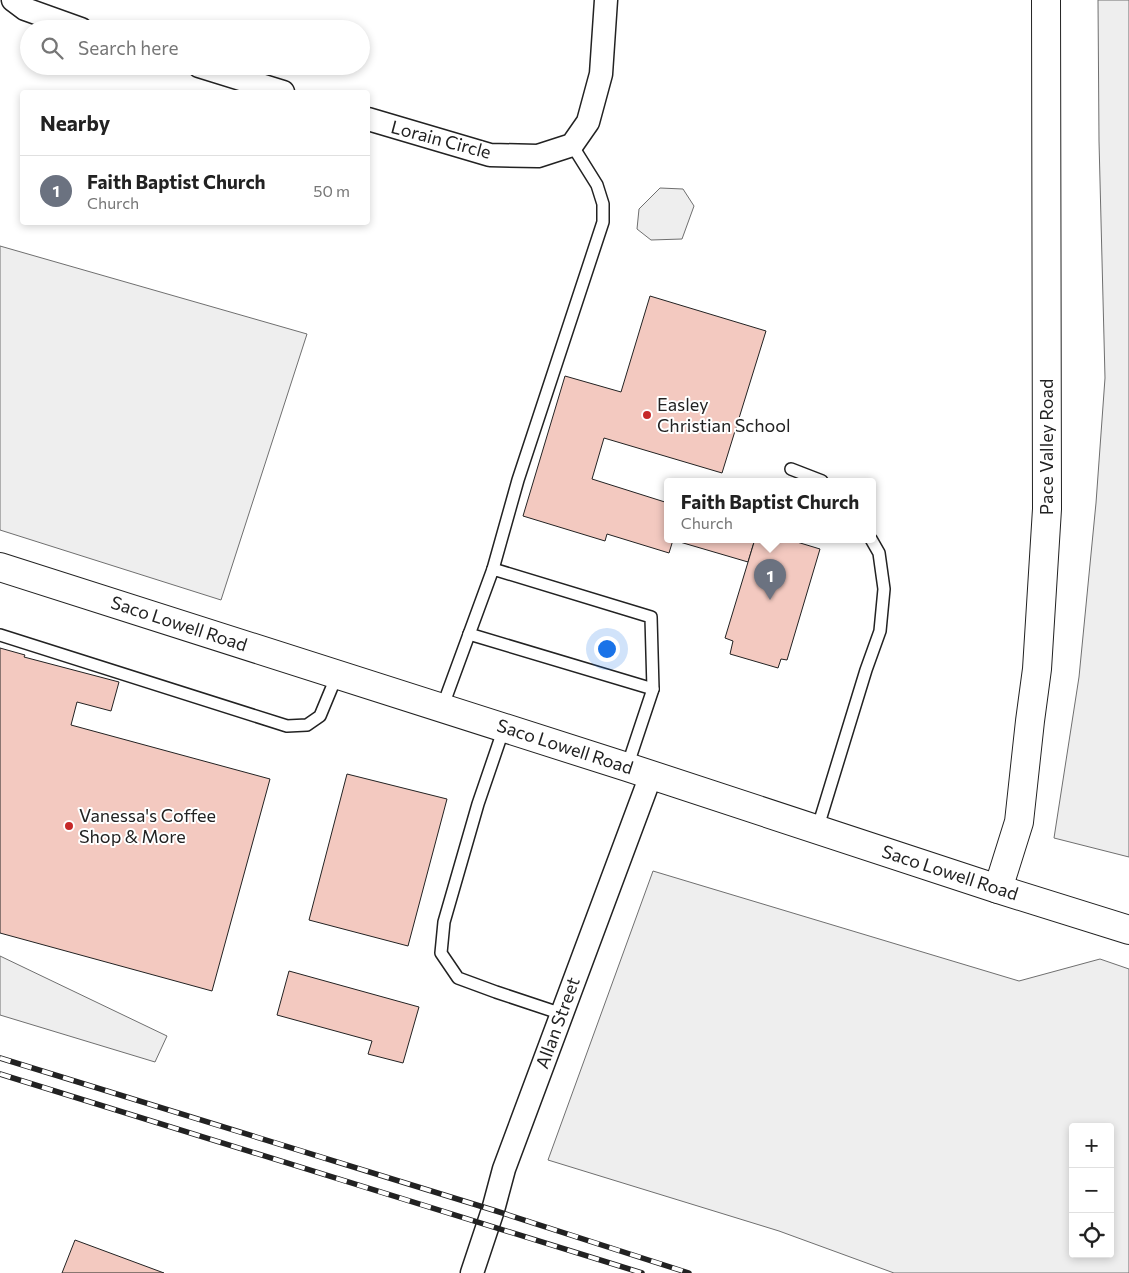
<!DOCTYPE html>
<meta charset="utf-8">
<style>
:root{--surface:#fff;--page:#f2f2f2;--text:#222;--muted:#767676;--line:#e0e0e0;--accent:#c62828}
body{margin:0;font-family:Commissioner,sans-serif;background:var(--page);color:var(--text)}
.controls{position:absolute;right:15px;bottom:15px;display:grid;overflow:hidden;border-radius:5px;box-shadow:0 2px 8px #0003}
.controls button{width:45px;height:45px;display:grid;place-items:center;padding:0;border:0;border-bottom:1px solid var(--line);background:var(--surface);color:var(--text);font:25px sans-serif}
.you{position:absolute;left:606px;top:648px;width:18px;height:18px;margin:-12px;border:4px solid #fff;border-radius:50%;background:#1a73e8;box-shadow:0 0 0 8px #1a73e833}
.badge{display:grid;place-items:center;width:32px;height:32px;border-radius:50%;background:var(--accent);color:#fff;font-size:16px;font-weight:700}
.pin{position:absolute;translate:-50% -41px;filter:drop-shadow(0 1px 2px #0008)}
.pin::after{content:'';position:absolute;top:26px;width:18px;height:15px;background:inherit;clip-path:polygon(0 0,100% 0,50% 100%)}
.popup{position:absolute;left:664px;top:478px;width:212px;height:65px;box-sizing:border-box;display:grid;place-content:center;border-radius:5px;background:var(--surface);filter:drop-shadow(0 1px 4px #0005);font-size:16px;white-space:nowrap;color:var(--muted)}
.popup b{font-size:19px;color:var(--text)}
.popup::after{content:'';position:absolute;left:50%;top:100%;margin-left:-10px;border:10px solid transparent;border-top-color:var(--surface)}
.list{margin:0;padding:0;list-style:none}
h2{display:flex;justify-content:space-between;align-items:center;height:65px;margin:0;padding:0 20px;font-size:21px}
h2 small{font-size:16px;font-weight:400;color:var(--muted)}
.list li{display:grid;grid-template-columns:32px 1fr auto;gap:15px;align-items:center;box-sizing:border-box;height:70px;padding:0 20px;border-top:1px solid var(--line)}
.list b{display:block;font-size:19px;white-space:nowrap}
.list p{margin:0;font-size:16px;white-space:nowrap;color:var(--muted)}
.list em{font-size:16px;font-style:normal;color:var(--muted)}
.icon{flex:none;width:28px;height:28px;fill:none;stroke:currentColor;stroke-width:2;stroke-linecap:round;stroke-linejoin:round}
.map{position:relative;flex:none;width:1129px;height:1273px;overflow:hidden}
.search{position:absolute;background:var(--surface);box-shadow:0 2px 8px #0003;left:20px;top:20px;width:350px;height:55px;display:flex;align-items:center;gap:12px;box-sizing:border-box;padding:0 18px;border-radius:28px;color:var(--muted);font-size:19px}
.panel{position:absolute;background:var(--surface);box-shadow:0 2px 8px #0003;left:20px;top:90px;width:350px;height:135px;border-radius:5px}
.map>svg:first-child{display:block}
.green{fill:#eee;stroke:#6f6f6f;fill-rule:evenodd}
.building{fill:#f3c9c0;stroke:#222}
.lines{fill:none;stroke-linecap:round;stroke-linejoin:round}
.lane-casing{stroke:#222;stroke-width:14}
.street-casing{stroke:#222;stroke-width:25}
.secondary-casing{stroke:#222;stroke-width:30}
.lane{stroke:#fff;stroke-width:11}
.street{stroke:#fff;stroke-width:22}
.secondary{stroke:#fff;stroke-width:28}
.rail-casing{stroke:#222;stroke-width:5.5}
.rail{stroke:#fff;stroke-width:4;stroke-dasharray:11;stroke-linecap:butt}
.poi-dot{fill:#c62828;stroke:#fff;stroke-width:2}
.labels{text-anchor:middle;stroke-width:4;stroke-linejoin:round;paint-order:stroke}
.street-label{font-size:18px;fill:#222;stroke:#fff}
.poi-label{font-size:18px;fill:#222;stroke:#fff;text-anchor:start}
</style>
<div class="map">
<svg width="1129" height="1273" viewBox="0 0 1129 1273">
<rect width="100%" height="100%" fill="#fff"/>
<g class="green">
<polygon points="1098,0 1129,0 1129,857 1054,838 1079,677 1096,503 1105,378 1099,141"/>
<polygon points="660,188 683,189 694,206 682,239 651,240 637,229 639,209"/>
<polygon points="0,246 307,334 221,600 0,530"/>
<path d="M 653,871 L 1019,981 L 1100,959 L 1129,969 L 1129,1273 L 894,1273 L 779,1231 L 548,1160 ZM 1073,1127 L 1110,1127 L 1110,1254 L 1073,1254 Z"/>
<polygon points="0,956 167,1036 155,1062 0,1015"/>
</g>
<g class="building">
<polygon points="650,296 766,331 722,473 604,438 592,479 668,503 668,539 755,539 748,562 673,540 669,553 607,534 605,541 523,516 565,376 621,392"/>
<polygon points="755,539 787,539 820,549 787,660 781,659 778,668 730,654 733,641 725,638"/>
<polygon points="0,648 25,655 24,657 119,682 111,711 77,702 71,725 270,779 212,991 0,933"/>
<polygon points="347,774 447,799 408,946 309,920"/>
<polygon points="289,971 419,1007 403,1063 368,1054 372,1041 277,1015"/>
<polygon points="75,1240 164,1273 62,1273"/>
</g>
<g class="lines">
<defs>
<g id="lane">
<polyline points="791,469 822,481"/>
<polyline points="493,569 518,480 603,222 603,204 597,185 572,145"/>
<polyline points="469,634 653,689"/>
<polyline points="0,635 287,726 307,725 320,716 337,675"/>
<polyline points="442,708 493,569 651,617 653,689 627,767"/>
<polyline points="504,728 478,804 444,922 441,953 458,978 496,992 562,1014"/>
<polyline points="817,830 866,670 880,631 884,589 879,553 871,539"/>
</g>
<g id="street">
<polyline points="13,0 25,9 81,29"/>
<polyline points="199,66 283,92"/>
<polyline points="368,119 490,155 538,156 572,145 588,122 601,74 606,0"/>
<polyline points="472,1273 493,1210 504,1169 651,775"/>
</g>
<g id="secondary">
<polyline points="0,567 627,767 998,889 1129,930"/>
<polyline points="998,889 1019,822 1030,721 1037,669 1047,509 1046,0"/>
</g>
</defs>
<use href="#lane" class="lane-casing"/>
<use href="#street" class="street-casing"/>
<use href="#secondary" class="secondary-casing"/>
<use href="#lane" class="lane"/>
<use href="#street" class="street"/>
<use href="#secondary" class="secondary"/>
<defs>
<g id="rail">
<polyline points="0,1058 493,1210 689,1273"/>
<polyline points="0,1074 642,1273"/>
</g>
</defs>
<use href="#rail" class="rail-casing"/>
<use href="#rail" class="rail"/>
</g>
<g class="poi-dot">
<circle cx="647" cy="415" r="5"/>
<circle cx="69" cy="826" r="5"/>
</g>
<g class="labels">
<g class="street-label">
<text transform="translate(441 140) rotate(15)" y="6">Lorain Circle</text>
<text transform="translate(1047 447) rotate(-90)" y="6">Pace Valley Road</text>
<text transform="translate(179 624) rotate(18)" y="6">Saco Lowell Road</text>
<text transform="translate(565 747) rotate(18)" y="6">Saco Lowell Road</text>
<text transform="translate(950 873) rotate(18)" y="6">Saco Lowell Road</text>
<text transform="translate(558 1023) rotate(-70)" y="6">Allan Street</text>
</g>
<g class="poi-label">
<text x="657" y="411">Easley<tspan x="657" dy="21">Christian School</tspan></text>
<text x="79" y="822">Vanessa's Coffee<tspan x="79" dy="21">Shop &amp; More</tspan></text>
</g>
</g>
</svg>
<div class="controls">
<button>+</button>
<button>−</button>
<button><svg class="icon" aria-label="locate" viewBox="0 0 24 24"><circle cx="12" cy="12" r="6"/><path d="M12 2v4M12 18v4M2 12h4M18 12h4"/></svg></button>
</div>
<div class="you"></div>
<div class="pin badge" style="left:770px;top:600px;background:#6b7280">1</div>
<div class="popup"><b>Faith Baptist Church</b>Church</div>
<div class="search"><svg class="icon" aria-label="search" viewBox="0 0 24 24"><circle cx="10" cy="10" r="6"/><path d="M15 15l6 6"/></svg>Search here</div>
<section class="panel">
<h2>Nearby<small></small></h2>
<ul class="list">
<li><span class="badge" style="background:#6b7280">1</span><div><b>Faith Baptist Church</b><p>Church</p></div><em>50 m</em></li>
</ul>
</section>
</div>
